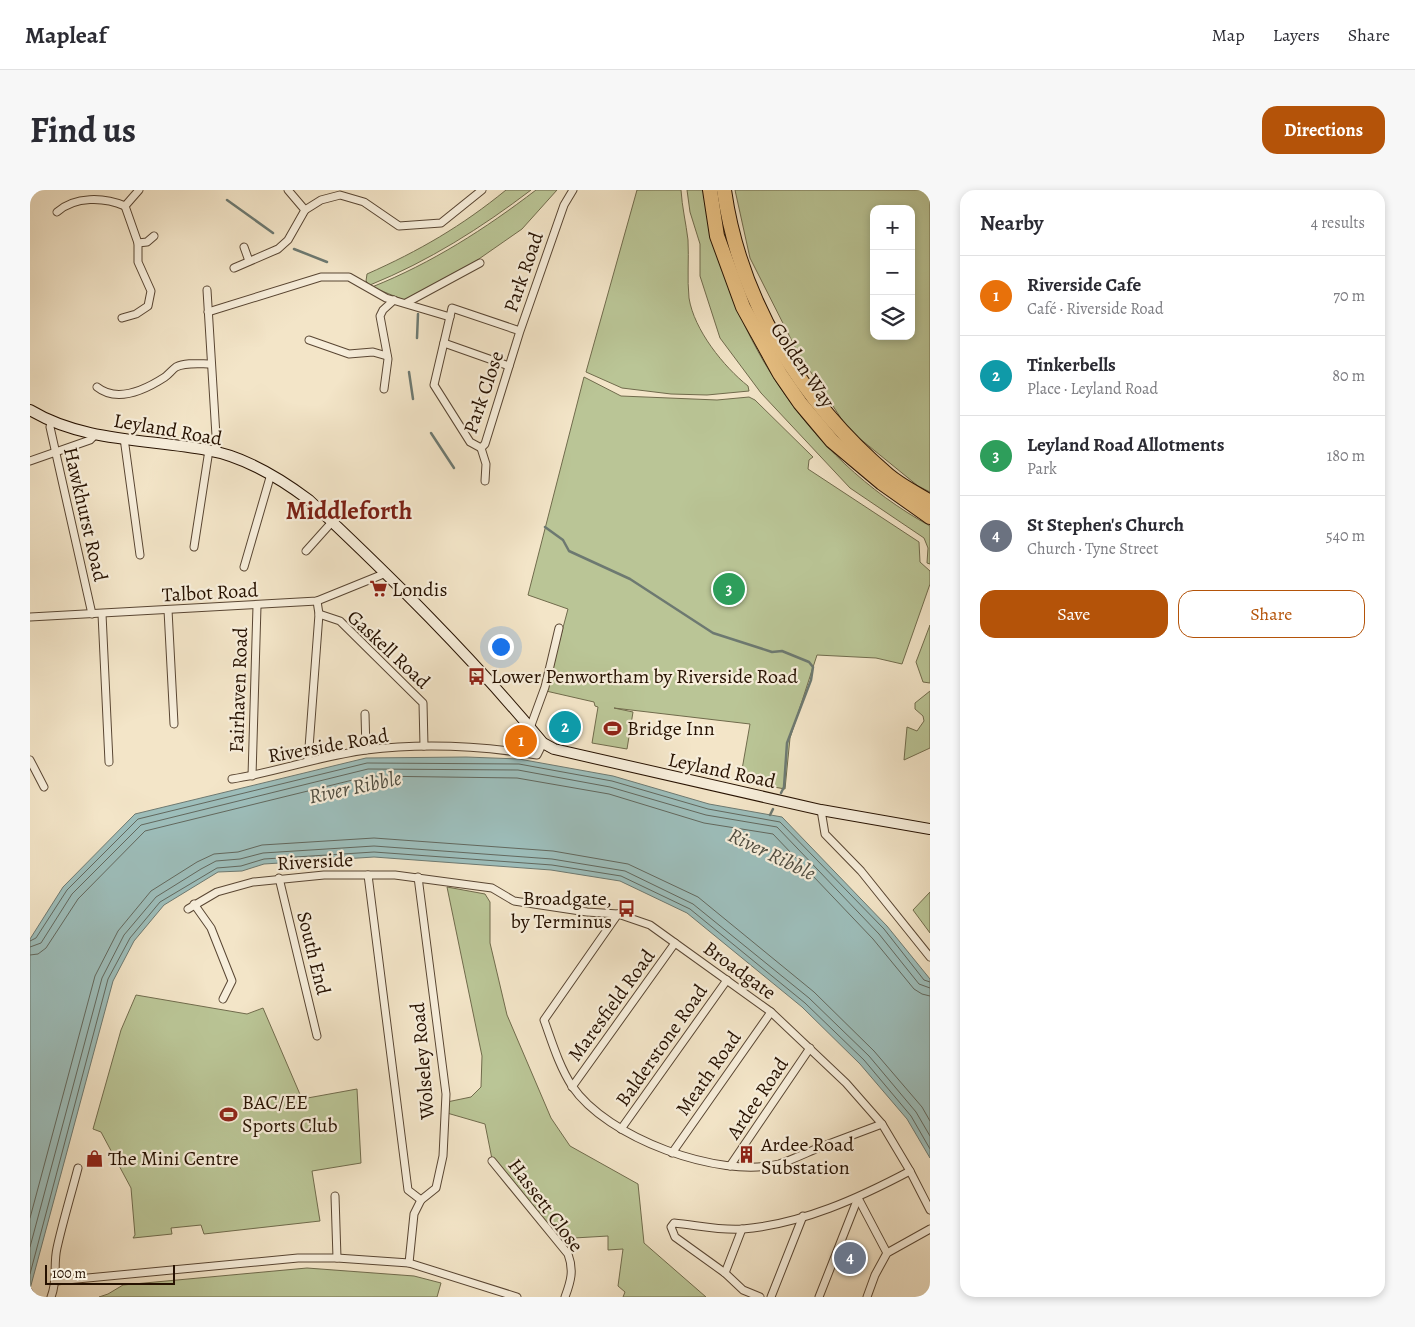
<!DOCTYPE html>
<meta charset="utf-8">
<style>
:root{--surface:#fff;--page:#f7f7f7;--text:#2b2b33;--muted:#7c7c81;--line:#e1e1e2;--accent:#b45309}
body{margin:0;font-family:Alegreya,serif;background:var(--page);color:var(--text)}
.controls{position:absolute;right:15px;top:15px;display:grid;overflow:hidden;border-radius:10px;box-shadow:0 2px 8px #0003}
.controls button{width:45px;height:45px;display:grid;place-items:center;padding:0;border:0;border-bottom:1px solid var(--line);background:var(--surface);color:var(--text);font:25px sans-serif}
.scale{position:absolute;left:15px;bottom:12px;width:130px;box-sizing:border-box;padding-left:5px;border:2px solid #261101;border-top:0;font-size:14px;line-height:18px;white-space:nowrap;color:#261101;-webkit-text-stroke:4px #f7eedb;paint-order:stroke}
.you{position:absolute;left:470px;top:456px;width:18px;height:18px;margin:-12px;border:4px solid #fff;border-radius:50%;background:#1a73e8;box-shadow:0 0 0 8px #1a73e833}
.badge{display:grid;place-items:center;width:32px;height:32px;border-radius:50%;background:var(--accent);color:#fff;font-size:16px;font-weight:700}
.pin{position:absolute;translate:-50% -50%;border:2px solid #fff;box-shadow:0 1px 5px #0006}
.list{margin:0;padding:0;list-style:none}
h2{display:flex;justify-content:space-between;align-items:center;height:65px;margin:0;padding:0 20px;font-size:21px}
h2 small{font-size:16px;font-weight:400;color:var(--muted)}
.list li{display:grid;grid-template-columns:32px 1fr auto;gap:15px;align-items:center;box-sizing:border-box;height:80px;padding:0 20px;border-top:1px solid var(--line)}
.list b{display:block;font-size:19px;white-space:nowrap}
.list p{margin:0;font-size:16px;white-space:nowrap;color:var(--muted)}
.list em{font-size:16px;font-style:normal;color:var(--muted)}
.actions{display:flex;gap:10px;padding:15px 20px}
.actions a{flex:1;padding:11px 0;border:1px solid var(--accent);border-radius:15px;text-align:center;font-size:18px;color:var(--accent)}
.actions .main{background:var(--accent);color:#fff}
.icon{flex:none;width:28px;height:28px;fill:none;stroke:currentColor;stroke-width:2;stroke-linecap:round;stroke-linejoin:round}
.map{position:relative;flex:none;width:900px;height:1107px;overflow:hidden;border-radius:15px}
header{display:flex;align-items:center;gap:30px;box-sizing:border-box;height:70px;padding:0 25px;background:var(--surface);border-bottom:1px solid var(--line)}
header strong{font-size:24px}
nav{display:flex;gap:28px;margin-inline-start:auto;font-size:18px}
.intro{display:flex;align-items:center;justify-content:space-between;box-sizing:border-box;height:120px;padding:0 30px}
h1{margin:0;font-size:35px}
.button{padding:12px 22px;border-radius:15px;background:var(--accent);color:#fff;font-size:18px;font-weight:700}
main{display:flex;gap:30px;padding:0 30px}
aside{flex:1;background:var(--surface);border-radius:15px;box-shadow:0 2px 8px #0003}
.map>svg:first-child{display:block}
.green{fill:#bac596;stroke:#706b4c;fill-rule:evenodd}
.water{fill:#9dbebb;stroke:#6d7971}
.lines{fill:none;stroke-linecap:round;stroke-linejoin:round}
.shore{stroke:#62685e;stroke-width:1}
.stream{stroke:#6d7971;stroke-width:2.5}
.street-casing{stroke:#594633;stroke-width:9}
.secondary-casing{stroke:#261101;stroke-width:12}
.highway-casing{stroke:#261101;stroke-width:16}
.street{stroke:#f7eedb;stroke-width:7}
.secondary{stroke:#f7eedb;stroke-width:10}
.highway{stroke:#eac284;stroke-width:14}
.rail-casing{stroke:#261101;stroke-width:4.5}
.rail{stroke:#f7eedb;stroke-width:2.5;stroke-dasharray:8;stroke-linecap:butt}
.labels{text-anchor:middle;stroke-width:4.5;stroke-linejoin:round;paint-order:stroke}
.street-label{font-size:20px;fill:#261101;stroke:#f7eedb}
.poi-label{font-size:20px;fill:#261101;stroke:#f7eedb;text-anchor:start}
.water-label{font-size:21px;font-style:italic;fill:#504e42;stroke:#f7eedb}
.district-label{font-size:25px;font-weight:bold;fill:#7a1f14;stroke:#f7eedb}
</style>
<header>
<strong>Mapleaf</strong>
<nav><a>Map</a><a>Layers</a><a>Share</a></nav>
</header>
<div class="intro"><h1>Find us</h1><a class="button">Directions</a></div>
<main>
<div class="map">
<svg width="900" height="1107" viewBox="0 0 900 1107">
<rect width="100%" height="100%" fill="#f3e5c8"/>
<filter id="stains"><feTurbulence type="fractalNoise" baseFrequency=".004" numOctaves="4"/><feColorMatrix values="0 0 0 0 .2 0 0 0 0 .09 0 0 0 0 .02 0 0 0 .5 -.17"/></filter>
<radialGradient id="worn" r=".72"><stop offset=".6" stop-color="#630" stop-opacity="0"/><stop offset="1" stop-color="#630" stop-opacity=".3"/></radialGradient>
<g class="green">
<path d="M 476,0 L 501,0 C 451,38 399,71 340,95 L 336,91 L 337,84 C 389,61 432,36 476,0 Z"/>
<path d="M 506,0 L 527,0 L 492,39 L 446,71 L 374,110 L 342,97 C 402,73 455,39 506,0 Z"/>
<path d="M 607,0 L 651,0 C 652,17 656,33 658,50 C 659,69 657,89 659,108 C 664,140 694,177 718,196 L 719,201 L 677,205 L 641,204 L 592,198 L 556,182 Z"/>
<path d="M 657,0 L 673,0 C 695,139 775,267 900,336 L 900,374 L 897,373 L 898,358 L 894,348 L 820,298 L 731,203 L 690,148 L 670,86 L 670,54 L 660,22 Z"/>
<path d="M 705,0 L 900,0 L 900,302 L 888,296 L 818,239 L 767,161 L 720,68 ZM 844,19 L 881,19 L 881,146 L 844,146 Z"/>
<polygon points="554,187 591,206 687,210 719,207 725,210 783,267 779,270 778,279 889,352 890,372 900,381 900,394 872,474 846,468 787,465 760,548 755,599 710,591 720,534 584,518 603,522 597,559 562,553 568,517 565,516 564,512 516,501 538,419 498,405"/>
<polygon points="900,435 900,493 893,492 886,472"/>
<polygon points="900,501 900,558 874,570 877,537 887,541 894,531 893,526 885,519 885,513"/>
<polygon points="417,697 455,704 460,712 460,753 477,825 521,928 540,956 608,994 614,1053 676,1107 593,1107 595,1102 588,1096 593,1059 578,1060 578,1046 527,1049 462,969 455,934 417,923 417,912 441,907 451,897 452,866"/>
<polygon points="900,702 900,743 883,720"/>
<polygon points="106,805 217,824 233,818 272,909 327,899 331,973 282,981 290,1031 174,1044 171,1035 141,1038 142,1044 103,1048 105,1045 101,998 71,942 63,939 91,840"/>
<polygon points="277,1078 384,1086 411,1093 407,1107 69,1107 78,1104 93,1095"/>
</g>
<polygon class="water" points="436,567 489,569 583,586 679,614 752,627 857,736 900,789 900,968 877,929 830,874 772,817 657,723 590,691 521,680 344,667 234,674 212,681 188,682 134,715 104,751 83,791 0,1099 0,749 33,697 105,624 336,568"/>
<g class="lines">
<g class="shore">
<polyline points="0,751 6,748 37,700 108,629 337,573 489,574 582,591 678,619 750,632 854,739 894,790 900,792"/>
<polyline points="0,757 11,753 42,704 111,635 338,579 488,580 580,597 676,625 747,637 849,744 889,794 900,798"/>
<polyline points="0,765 8,764 16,758 48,709 115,641 339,586 487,588 579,604 674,633 743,644 843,749 884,799 892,804 900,806"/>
<polyline points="0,1028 65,786 88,741 121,701 167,672 184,664 208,662 232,655 344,648 523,661 598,674 668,707 784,802 844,861 892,917 900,931"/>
<polyline points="0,1057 72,788 94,745 126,707 171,679 186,671 210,669 233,663 344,656 522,669 595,681 663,714 779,808 839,866 886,922 900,946"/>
<polyline points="0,1084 78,789 100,748 130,712 187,678 211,676 234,669 344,662 522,675 591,686 660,719 775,813 834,870 881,926 900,959"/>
</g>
<g class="stream">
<polyline points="197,10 243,43"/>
<polyline points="264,59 297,72"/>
<polyline points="387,148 388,124"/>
<polyline points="379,182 383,209"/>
<polyline points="401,243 424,278"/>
<polyline points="515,337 533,350 539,361 600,389 683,443 742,462 752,461 779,472 783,477 781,490 757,553 754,597 751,603"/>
<polyline points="740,625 743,619"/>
</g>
<defs>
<g id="street">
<polyline points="275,20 291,10 310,5 334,12 369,36 411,33 452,0"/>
<path d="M 27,22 C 45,6 74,7 95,16"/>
<polyline points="108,53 117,52 124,46"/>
<polyline points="214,57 219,71"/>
<polyline points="204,78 248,59 258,50 275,20 258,0"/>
<polyline points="177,100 187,262"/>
<polyline points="376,113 450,73"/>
<polyline points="178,122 291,87 319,87 356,108 420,127"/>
<polyline points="92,128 106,124 118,116 121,101 108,72 108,53 95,16 109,0"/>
<polyline points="490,141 422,118 404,195 440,252 451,258 455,254 490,141 534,15 543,0"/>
<polyline points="279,150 319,164 343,162 357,166"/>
<polyline points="414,153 479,176"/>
<path d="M 67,197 C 87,213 115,200 135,187 C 139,184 142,180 146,177 C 156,172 170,174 181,174"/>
<polyline points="354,199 358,169 350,126 353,120 364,110"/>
<polyline points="21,231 20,237 62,424"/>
<polyline points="94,248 110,365"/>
<polyline points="451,258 456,274 455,291"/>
<polyline points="0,271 60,250 66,244"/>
<polyline points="164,357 179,260"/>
<polyline points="276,361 302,332"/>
<polyline points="214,377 241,284"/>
<polyline points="138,420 144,534"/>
<polyline points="72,424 79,572"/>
<polyline points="289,424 310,431 393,513 394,556"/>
<polyline points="0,427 287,411 356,383"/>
<polyline points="335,524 336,560"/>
<polyline points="500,538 515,497 529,438"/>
<polyline points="0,570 14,597"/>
<polyline points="278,571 289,424 287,411"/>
<polyline points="222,586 227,416"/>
<path d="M 202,589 C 247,582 290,566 336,560 C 392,553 452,556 507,565 L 513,553"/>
<polyline points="791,620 795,644 831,681 900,767"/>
<polyline points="338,685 378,1000 391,1010"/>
<polyline points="249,688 287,846"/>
<polyline points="164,714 181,738 202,791 193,809"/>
<polyline points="158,719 187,702 223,692 294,685 365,685 462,698 484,711 557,722 588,724 620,735 741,822 816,893 852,934 880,981 900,1020"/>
<path d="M 588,724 L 514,830 C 522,852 529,876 542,896 C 577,948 689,989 749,974 C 762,970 776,963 788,958 C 809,950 831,942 852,934"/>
<polyline points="542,897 645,753"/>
<polyline points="591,939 697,790"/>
<polyline points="642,963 741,822"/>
<path d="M 462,971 L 538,1064 C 544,1080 541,1091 535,1107"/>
<polyline points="700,976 780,858"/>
<polyline points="305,1006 307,1068"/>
<polyline points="828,1008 857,1063"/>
<polyline points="379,1073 384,1024 391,1010 406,998 413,966 416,904 388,687"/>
<polyline points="695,1083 712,1039"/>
<polyline points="26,1091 268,1068 307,1068 379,1073 487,1107"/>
<path d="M 21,1107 C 28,1090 23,1075 27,1058 C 33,1031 41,1005 48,978"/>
<path d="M 730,1107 L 713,1100 L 695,1083 L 645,1047 L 641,1037 L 644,1033 C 666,1035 691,1041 713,1039 C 772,1034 829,1008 880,981"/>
<polyline points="741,1107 773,1026"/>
<polyline points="789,1107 828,1008"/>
<polyline points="837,1107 845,1085 857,1063 900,1039"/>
</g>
<path id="secondary" d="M 0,220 C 53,252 118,249 177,260 C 213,266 251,289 279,310 C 362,388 441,466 513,553 L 524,559 L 791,620 L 900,639"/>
<g id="highway">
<polyline points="680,0 687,46 713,117 750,184 770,213 802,251 852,293 900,327"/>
<path d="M 694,0 C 710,112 772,212 858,285 C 871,296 886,303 900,312"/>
</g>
</defs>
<use href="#street" class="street-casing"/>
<use href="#secondary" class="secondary-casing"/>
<use href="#highway" class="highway-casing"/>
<use href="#street" class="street"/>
<use href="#secondary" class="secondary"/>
<use href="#highway" class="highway"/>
<defs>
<polyline id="rail" points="0,1100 4,1107"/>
</defs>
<use href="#rail" class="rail-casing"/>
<use href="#rail" class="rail"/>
</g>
<defs>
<symbol id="supermarket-bare" viewBox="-9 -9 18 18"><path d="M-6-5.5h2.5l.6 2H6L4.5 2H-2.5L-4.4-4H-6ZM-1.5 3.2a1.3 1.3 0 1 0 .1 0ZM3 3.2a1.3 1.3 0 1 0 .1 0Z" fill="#8f2418" stroke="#f7eedb" stroke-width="2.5" paint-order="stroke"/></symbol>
<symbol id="bus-bare" viewBox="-9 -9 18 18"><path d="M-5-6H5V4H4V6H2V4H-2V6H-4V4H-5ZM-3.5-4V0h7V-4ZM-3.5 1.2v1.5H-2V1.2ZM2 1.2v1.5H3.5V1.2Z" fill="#8f2418" stroke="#f7eedb" stroke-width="2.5" paint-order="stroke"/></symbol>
<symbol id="stadium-bare" viewBox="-9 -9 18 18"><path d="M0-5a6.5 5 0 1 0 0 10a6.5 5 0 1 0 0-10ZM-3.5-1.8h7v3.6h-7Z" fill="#8f2418" stroke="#f7eedb" stroke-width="2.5" paint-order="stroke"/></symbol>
<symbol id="building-bare" viewBox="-9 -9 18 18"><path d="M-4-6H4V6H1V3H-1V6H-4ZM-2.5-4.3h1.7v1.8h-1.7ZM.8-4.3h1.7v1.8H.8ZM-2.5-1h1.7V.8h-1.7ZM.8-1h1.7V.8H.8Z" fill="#8f2418" stroke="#f7eedb" stroke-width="2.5" paint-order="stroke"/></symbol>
<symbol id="shop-bare" viewBox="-9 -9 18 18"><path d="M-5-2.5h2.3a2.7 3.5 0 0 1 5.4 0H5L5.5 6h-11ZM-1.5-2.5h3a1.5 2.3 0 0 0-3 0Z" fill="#8f2418" stroke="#f7eedb" stroke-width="2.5" paint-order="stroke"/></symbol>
</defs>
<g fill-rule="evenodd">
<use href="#supermarket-bare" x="336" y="386" width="25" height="25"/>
<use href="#bus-bare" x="434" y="474" width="25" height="25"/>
<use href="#stadium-bare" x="570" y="526" width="25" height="25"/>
<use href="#bus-bare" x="584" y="706" width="25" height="25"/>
<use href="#stadium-bare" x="186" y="912" width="25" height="25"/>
<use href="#building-bare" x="704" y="952" width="25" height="25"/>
<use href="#shop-bare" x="52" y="956" width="25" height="25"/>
</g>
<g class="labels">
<g class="street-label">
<text transform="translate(493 82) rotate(-71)" y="7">Park Road</text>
<text transform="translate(773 175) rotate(56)" y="7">Golden Way</text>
<text transform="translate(453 202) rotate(-71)" y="7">Park Close</text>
<text transform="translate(138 239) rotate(10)" y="7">Leyland Road</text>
<text transform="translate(56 324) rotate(77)" y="7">Hawkhurst Road</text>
<text transform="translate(180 402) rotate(-3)" y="7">Talbot Road</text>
<text transform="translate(359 459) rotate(43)" y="7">Gaskell Road</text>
<text transform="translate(208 500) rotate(-88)" y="7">Fairhaven Road</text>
<text transform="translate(298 555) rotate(-10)" y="7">Riverside Road</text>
<text transform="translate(692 580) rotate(12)" y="7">Leyland Road</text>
<text transform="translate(285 671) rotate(-3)" y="7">Riverside</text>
<text transform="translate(284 763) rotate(76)" y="7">South End</text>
<text transform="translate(710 780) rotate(36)" y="7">Broadgate</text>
<text transform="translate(581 815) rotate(-54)" y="7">Maresfield Road</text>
<text transform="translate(631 855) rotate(-55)" y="7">Balderstone Road</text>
<text transform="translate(392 871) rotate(-95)" y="7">Wolseley Road</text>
<text transform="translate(678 883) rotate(-55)" y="7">Meath Road</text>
<text transform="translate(727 908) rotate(-56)" y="7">Ardee Road</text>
<text transform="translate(516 1015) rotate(53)" y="7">Hassett Close</text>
</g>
<g class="poi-label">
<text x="362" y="406">Londis</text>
<text x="461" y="493">Lower Penwortham by Riverside Road</text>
<text x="597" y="545">Bridge Inn</text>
<text x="582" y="715" text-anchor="end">Broadgate,<tspan x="582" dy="23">by Terminus</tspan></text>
<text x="212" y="919">BAC/EE<tspan x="212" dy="23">Sports Club</tspan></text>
<text x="731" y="961">Ardee Road<tspan x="731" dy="23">Substation</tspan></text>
<text x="78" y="975">The Mini Centre</text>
</g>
<g class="water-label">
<text transform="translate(325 597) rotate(-12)" y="7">River Ribble</text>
<text transform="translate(742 664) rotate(26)" y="7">River Ribble</text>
</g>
<g class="district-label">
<text x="319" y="329">Middleforth</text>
</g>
</g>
<rect width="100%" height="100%" filter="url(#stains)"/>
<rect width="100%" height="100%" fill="url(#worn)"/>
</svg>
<div class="controls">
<button>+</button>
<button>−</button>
<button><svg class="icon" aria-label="layers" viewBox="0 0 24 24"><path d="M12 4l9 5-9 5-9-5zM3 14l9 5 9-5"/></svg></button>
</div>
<div class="scale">100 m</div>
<div class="you"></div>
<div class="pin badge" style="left:491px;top:551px;background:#e8710a">1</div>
<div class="pin badge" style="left:535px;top:537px;background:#0f9aa8">2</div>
<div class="pin badge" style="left:699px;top:399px;background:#2e9e5b">3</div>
<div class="pin badge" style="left:820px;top:1068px;background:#6b7280">4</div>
</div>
<aside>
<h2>Nearby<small>4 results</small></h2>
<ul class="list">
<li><span class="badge" style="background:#e8710a">1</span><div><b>Riverside Cafe</b><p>Café · Riverside Road</p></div><em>70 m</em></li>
<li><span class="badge" style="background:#0f9aa8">2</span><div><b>Tinkerbells</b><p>Place · Leyland Road</p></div><em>80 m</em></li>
<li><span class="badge" style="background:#2e9e5b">3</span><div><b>Leyland Road Allotments</b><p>Park</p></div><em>180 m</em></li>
<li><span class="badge" style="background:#6b7280">4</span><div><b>St Stephen's Church</b><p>Church · Tyne Street</p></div><em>540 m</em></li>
</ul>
<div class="actions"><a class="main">Save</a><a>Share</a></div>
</aside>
</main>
